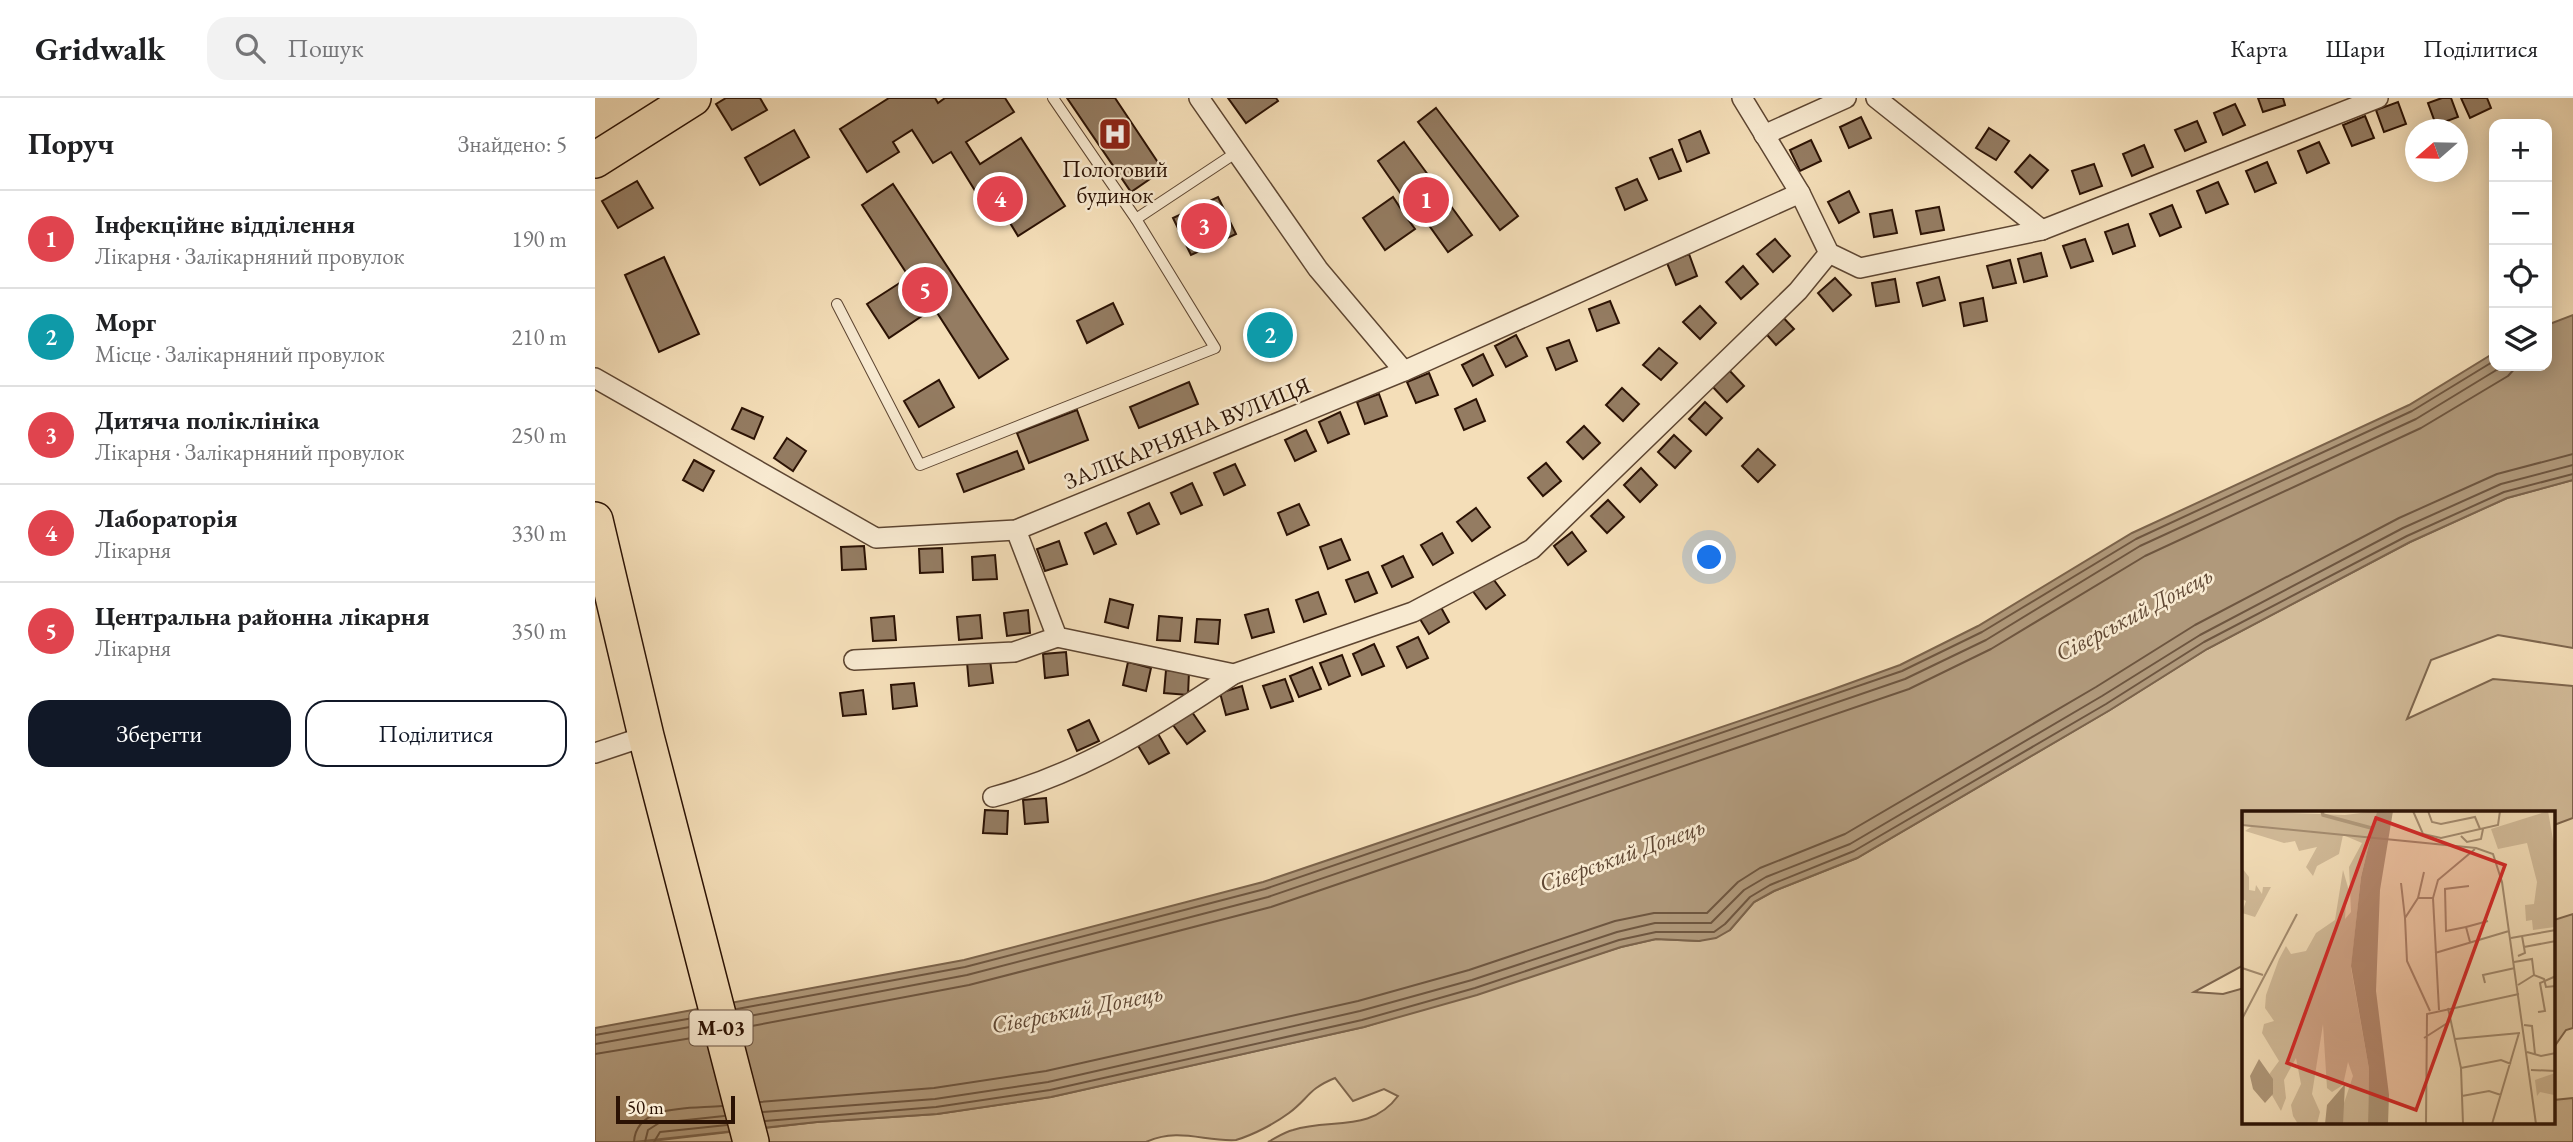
<!DOCTYPE html>
<html lang="uk">
<meta charset="utf-8">
<style>
:root{--surface:#fff;--page:#f2f2f2;--text:#202124;--muted:#757577;--line:#e0e0e0;--accent:#111827}
body{margin:0;font-family:"EB Garamond",serif;background:var(--page);color:var(--text)}
.controls{position:absolute;right:21px;top:21px;display:grid;overflow:hidden;border-radius:14px;box-shadow:0 4px 18px #0003}
.controls button{width:63px;height:63px;display:grid;place-items:center;padding:0;border:0;border-bottom:2px solid var(--line);background:var(--surface);color:var(--text);font:35px sans-serif}
.compass{position:absolute;left:1810px;top:21px;width:63px;height:63px;border-radius:50%;background:var(--surface);box-shadow:0 4px 18px #0003;rotate:250deg}
.scale{position:absolute;left:21px;bottom:18px;width:119px;box-sizing:border-box;padding-left:7px;border:4px solid #2b1204;border-top:0;font-size:19px;line-height:24px;white-space:nowrap;color:#2b1204;-webkit-text-stroke:5px #f8ead1;paint-order:stroke}
.you{position:absolute;left:1115px;top:460px;width:24px;height:24px;margin:-18px;border:5px solid #fff;border-radius:50%;background:#1a73e8;box-shadow:0 0 0 10px #1a73e833}
.badge{display:grid;place-items:center;width:46px;height:46px;border-radius:50%;background:var(--accent);color:#fff;font-size:23px;font-weight:700}
.pin{position:absolute;translate:-50% -50%;border:4px solid #fff;box-shadow:0 2px 7px #0006}
.list{margin:0;padding:0;list-style:none}
h2{display:flex;justify-content:space-between;align-items:center;height:91px;margin:0;padding:0 28px;font-size:30px}
h2 small{font-size:23px;font-weight:400;color:var(--muted)}
.list li{display:grid;grid-template-columns:46px 1fr auto;gap:21px;align-items:center;box-sizing:border-box;height:98px;padding:0 28px;border-top:2px solid var(--line)}
.list b{display:block;font-size:26px;white-space:nowrap}
.list p{margin:0;font-size:23px;white-space:nowrap;color:var(--muted)}
.list em{font-size:23px;font-style:normal;color:var(--muted)}
.actions{display:flex;gap:14px;padding:21px 28px}
.actions a{flex:1;padding:16px 0;border:2px solid var(--accent);border-radius:21px;text-align:center;font-size:24px;color:var(--accent)}
.actions .main{background:var(--accent);color:#fff}
.icon{flex:none;width:38px;height:38px;fill:none;stroke:currentColor;stroke-width:2;stroke-linecap:round;stroke-linejoin:round}
.map{position:relative;flex:none;width:1978px;height:1044px;overflow:hidden}
header{display:flex;align-items:center;gap:42px;box-sizing:border-box;height:98px;padding:0 35px;background:var(--surface);border-bottom:2px solid var(--line)}
header strong{font-size:33px}
nav{display:flex;gap:38px;margin-inline-start:auto;font-size:24px}
.search{width:490px;height:63px;background:var(--page);display:flex;align-items:center;gap:18px;box-sizing:border-box;padding:0 24px;border-radius:21px;color:var(--muted);font-size:26px}
main{display:flex}
aside{flex:1;background:var(--surface)}
.map>svg:first-child{display:block}
.green{fill:#d2bb99;stroke:#7e664e;stroke-width:2}
.water{fill:#b0997b;stroke:#7b634b;stroke-width:2}
.lines{fill:none;stroke-linecap:round;stroke-linejoin:round}
.shore{stroke:#6e5640;stroke-width:2}
.building{fill:#947c62;stroke:#2b1204;stroke-width:2}
.lane-casing{stroke:#5d4531;stroke-width:12}
.street-casing{stroke:#5d4531;stroke-width:22}
.highway-casing{stroke:#2b1204;stroke-width:38}
.lane{stroke:#f8ead1;stroke-width:10}
.street{stroke:#f8ead1;stroke-width:19}
.highway{stroke:#f4deb8;stroke-width:35}
.labels{text-anchor:middle;stroke-width:5;stroke-linejoin:round;paint-order:stroke}
.shield{fill:#f8ead1;stroke:#685342;stroke-width:2}
.shield-label{font-size:21px;font-weight:bold;fill:#2b1204}
.poi-label{font-size:23px;fill:#2b1204;stroke:#f8ead1}
.street-label{font-size:23px;fill:#2b1204;stroke:#f8ead1}
.water-label{font-size:24px;font-style:italic;fill:#604834;stroke:#f8ead1}
.inset-river{fill:none;stroke:#b0997b;stroke-width:3.5}
.inset-road{fill:none;stroke:#a48c70;stroke-width:2}
.view{fill:#d62828;fill-opacity:0.15;stroke:#d62828;stroke-width:3.5}
.inset-edge{fill:none;stroke:#2b1204;stroke-width:3.5}
</style>
<header>
<strong>Gridwalk</strong>
<div class="search"><svg class="icon" aria-label="search" viewBox="0 0 24 24"><circle cx="10" cy="10" r="6"/><path d="M15 15l6 6"/></svg>Пошук</div>
<nav><a>Карта</a><a>Шари</a><a>Поділитися</a></nav>
</header>
<main>
<aside>
<h2>Поруч<small>Знайдено: 5</small></h2>
<ul class="list">
<li><span class="badge" style="background:#e0444e">1</span><div><b>Інфекційне відділення</b><p>Лікарня · Залікарняний провулок</p></div><em>190 m</em></li>
<li><span class="badge" style="background:#0f9aa8">2</span><div><b>Морг</b><p>Місце · Залікарняний провулок</p></div><em>210 m</em></li>
<li><span class="badge" style="background:#e0444e">3</span><div><b>Дитяча поліклініка</b><p>Лікарня · Залікарняний провулок</p></div><em>250 m</em></li>
<li><span class="badge" style="background:#e0444e">4</span><div><b>Лабораторія</b><p>Лікарня</p></div><em>330 m</em></li>
<li><span class="badge" style="background:#e0444e">5</span><div><b>Центральна районна лікарня</b><p>Лікарня</p></div><em>350 m</em></li>
</ul>
<div class="actions"><a class="main">Зберегти</a><a>Поділитися</a></div>
</aside>
<div class="map">
<svg width="1978" height="1044" viewBox="0 0 1978 1044">
<rect width="100%" height="100%" fill="#f4deb8"/>
<filter id="stains"><feTurbulence type="fractalNoise" baseFrequency=".00286" numOctaves="4"/><feColorMatrix values="0 0 0 0 .2 0 0 0 0 .09 0 0 0 0 .02 0 0 0 .5 -.17"/></filter>
<radialGradient id="worn" r=".72"><stop offset=".6" stop-color="#630" stop-opacity="0"/><stop offset="1" stop-color="#630" stop-opacity=".3"/></radialGradient>
<g class="green">
<path d="M 1978,382 L 1978,550 L 1903,537 L 1836,562 L 1812,621 L 1898,581 L 1978,588 L 1978,720 L 1959,727 L 1959,715 L 1649,715 L 1649,867 L 1599,894 L 1628,896 L 1649,890 L 1649,1025 L 1959,1025 L 1959,1002 L 1978,1000 L 1978,1044 L 673,1044 C 681,1040 689,1034 698,1032 C 735,1020 776,1035 803,998 L 789,991 L 758,1003 L 740,980 C 713,991 714,1000 694,1015 C 679,1026 658,1037 641,1042 C 610,1044 584,1029 551,1044 L 48,1044 L 222,1024 L 342,1016 L 456,999 L 769,929 L 1026,849 L 1061,841 L 1104,843 L 1135,832 L 1159,804 L 1179,793 L 1262,760 L 1515,612 L 1612,551 L 1815,444 L 1912,400 Z"/>
<polygon points="1978,816 1978,930 1971,932 1959,949 1959,822"/>
</g>
<polygon class="water" points="1978,217 1978,382 1912,400 1815,444 1612,551 1515,612 1262,760 1179,793 1159,804 1135,832 1121,840 1104,843 1061,841 1026,849 882,897 769,929 456,999 342,1016 222,1024 39,1044 0,1044 0,930 369,862 668,784 1233,593 1305,567 1383,528 1537,435 1814,307 1899,255 1899,268 1952,268 1952,227"/>
<g class="lines">
<g class="shore">
<polyline points="142,911 370,869 670,791 1307,573 1387,534 1541,441 1817,313 1899,263"/>
<polyline points="144,920 372,877 673,799 1310,581 1391,542 1545,448 1821,321 1908,268"/>
<polyline points="146,930 374,887 676,809 1314,591 1396,551 1550,458 1826,330 1913,278 1922,268"/>
<polyline points="0,937 104,919"/>
<polyline points="0,946 106,927"/>
<polyline points="0,956 109,938"/>
<polyline points="165,1004 339,990 451,973 763,903 874,872 1020,823 1059,815 1112,815 1143,784 1165,770 1250,736 1501,589 1600,527 1804,420 1902,376 1978,356"/>
<polyline points="168,1014 340,1001 453,984 765,913 877,882 1022,834 1060,825 1116,825 1149,792 1171,779 1255,746 1507,598 1605,537 1808,430 1906,386 1978,367"/>
<polyline points="170,1023 341,1009 455,992 767,922 880,890 1024,842 1061,834 1119,834 1130,826 1155,799 1175,787 1259,753 1511,606 1609,544 1812,438 1909,394 1978,376"/>
<path d="M 39,1044 C 41,1005 98,1011 127,1008"/>
<polyline points="50,1044 53,1032 64,1025 129,1018"/>
<polyline points="59,1044 65,1034 132,1027"/>
</g>
</g>
<g class="building">
<polygon points="131,0 165,0 172,12 137,32 121,6"/>
<polygon points="294,0 340,0 343,5 350,0 410,0 419,14 371,44 385,66 426,40 470,108 423,138 395,92 384,99 356,54 338,65 317,32 298,44 304,54 272,74 245,31"/>
<polygon points="472,0 520,0 568,72 536,94"/>
<polygon points="633,0 681,0 683,3 651,25"/>
<polygon points="1663,0 1688,0 1690,7 1668,14"/>
<polygon points="1847,0 1856,0 1863,19 1841,27 1833,5"/>
<polygon points="1866,0 1892,0 1896,10 1875,20"/>
<polygon points="1803,4 1811,26 1789,34 1781,12"/>
<polygon points="1640,6 1650,27 1628,37 1619,15"/>
<polygon points="841,10 923,118 905,132 823,24"/>
<polygon points="1770,18 1779,40 1757,48 1748,27"/>
<polygon points="1266,19 1276,40 1254,50 1245,29"/>
<polygon points="1602,23 1611,44 1590,53 1580,32"/>
<polygon points="1394,30 1414,43 1401,62 1381,50"/>
<polygon points="199,32 214,59 165,87 150,60"/>
<polygon points="1105,33 1114,55 1092,64 1084,42"/>
<polygon points="1216,42 1226,63 1205,73 1195,52"/>
<polygon points="809,44 877,137 853,154 823,112 812,120 820,131 790,152 768,120 798,99 806,111 813,106 783,63"/>
<polygon points="1724,44 1734,65 1712,75 1703,53"/>
<polygon points="1549,47 1558,69 1537,78 1528,56"/>
<polygon points="1077,51 1086,73 1064,81 1055,60"/>
<polygon points="1435,57 1453,72 1437,90 1420,74"/>
<polygon points="1672,64 1681,85 1660,94 1651,73"/>
<polygon points="1499,66 1507,88 1485,96 1477,73"/>
<polygon points="1042,81 1052,102 1030,112 1021,90"/>
<polygon points="42,83 58,110 23,130 7,103"/>
<polygon points="1623,84 1633,106 1611,115 1602,93"/>
<polygon points="298,86 413,261 384,280 339,210 294,240 272,206 314,179 267,107"/>
<polygon points="1254,93 1264,114 1244,125 1233,104"/>
<polygon points="623,99 641,136 596,157 578,120"/>
<polygon points="1577,107 1586,129 1565,138 1555,116"/>
<polygon points="1344,109 1349,132 1326,136 1321,113"/>
<polygon points="1297,112 1302,135 1279,139 1275,116"/>
<polygon points="1533,126 1540,148 1518,156 1510,134"/>
<polygon points="1180,141 1195,158 1178,174 1162,156"/>
<polygon points="1490,141 1498,163 1476,170 1468,148"/>
<polygon points="1446,155 1452,178 1429,184 1423,161"/>
<polygon points="1094,156 1102,178 1081,187 1072,165"/>
<polygon points="69,159 104,236 64,254 30,177"/>
<polygon points="1415,162 1421,185 1398,190 1392,168"/>
<polygon points="1148,168 1163,186 1146,201 1131,184"/>
<polygon points="1344,179 1350,202 1328,208 1322,185"/>
<polygon points="1240,180 1256,197 1238,213 1223,195"/>
<polygon points="1300,181 1304,204 1281,208 1277,185"/>
<polygon points="1388,200 1392,223 1369,228 1365,205"/>
<polygon points="1015,203 1024,225 1002,233 994,211"/>
<polygon points="518,205 528,226 492,245 482,223"/>
<polygon points="1105,208 1121,225 1105,241 1088,224"/>
<polygon points="1183,214 1199,231 1181,247 1166,230"/>
<polygon points="677,220 691,239 673,253 659,235"/>
<polygon points="921,237 932,258 911,269 900,248"/>
<polygon points="974,242 982,263 961,272 952,250"/>
<polygon points="1064,250 1082,265 1066,282 1048,267"/>
<polygon points="888,256 898,277 878,288 867,267"/>
<polygon points="1133,271 1149,288 1132,304 1116,287"/>
<polygon points="834,275 843,297 821,305 812,284"/>
<polygon points="344,282 359,309 324,329 309,303"/>
<polygon points="594,284 603,306 544,330 535,309"/>
<polygon points="1027,290 1044,306 1028,323 1011,307"/>
<polygon points="784,296 792,318 770,326 762,304"/>
<polygon points="881,301 890,323 869,332 860,311"/>
<polygon points="1110,304 1127,320 1111,337 1094,321"/>
<polygon points="147,310 168,319 159,341 137,331"/>
<polygon points="482,312 493,342 434,365 422,335"/>
<polygon points="745,314 754,336 733,345 724,324"/>
<polygon points="989,328 1005,345 988,361 972,344"/>
<polygon points="711,332 721,353 700,363 690,342"/>
<polygon points="1079,337 1096,353 1080,370 1063,354"/>
<polygon points="192,340 211,353 198,373 179,360"/>
<polygon points="1163,351 1180,367 1163,384 1147,368"/>
<polygon points="422,353 429,371 369,394 362,376"/>
<polygon points="99,362 119,373 108,393 88,382"/>
<polygon points="951,365 966,383 948,398 933,380"/>
<polygon points="640,366 650,387 629,397 619,375"/>
<polygon points="1046,370 1062,387 1045,404 1029,387"/>
<polygon points="597,385 607,407 586,416 576,395"/>
<polygon points="1013,402 1029,419 1012,435 996,418"/>
<polygon points="554,405 564,426 542,436 533,415"/>
<polygon points="704,406 714,427 692,437 683,415"/>
<polygon points="881,410 895,429 877,443 862,424"/>
<polygon points="511,425 521,446 499,456 490,435"/>
<polygon points="977,434 991,453 973,467 959,448"/>
<polygon points="847,435 858,455 838,467 826,447"/>
<polygon points="746,441 755,462 733,471 725,449"/>
<polygon points="464,443 472,466 450,473 442,451"/>
<polygon points="269,448 271,471 247,472 246,449"/>
<polygon points="347,450 348,474 325,475 324,451"/>
<polygon points="400,457 402,481 378,482 377,459"/>
<polygon points="808,458 818,479 797,489 787,468"/>
<polygon points="773,474 782,495 760,504 751,482"/>
<polygon points="896,478 910,497 891,511 877,492"/>
<polygon points="723,494 731,516 709,524 701,502"/>
<polygon points="515,501 538,507 533,530 510,524"/>
<polygon points="843,504 854,524 834,536 822,516"/>
<polygon points="673,511 679,534 657,540 650,517"/>
<polygon points="433,512 435,535 412,538 409,515"/>
<polygon points="385,517 387,540 364,542 362,519"/>
<polygon points="299,518 301,542 278,543 276,520"/>
<polygon points="564,518 587,520 585,543 562,542"/>
<polygon points="602,521 625,522 623,546 600,544"/>
<polygon points="823,539 833,560 812,570 802,549"/>
<polygon points="779,546 789,568 767,577 758,556"/>
<polygon points="471,554 473,577 450,580 448,556"/>
<polygon points="747,557 755,578 734,587 725,565"/>
<polygon points="395,562 398,585 374,588 372,564"/>
<polygon points="533,564 556,570 551,593 528,587"/>
<polygon points="717,569 726,591 704,599 695,578"/>
<polygon points="571,572 594,574 593,597 569,595"/>
<polygon points="690,581 698,603 676,610 668,588"/>
<polygon points="319,585 322,608 298,611 296,587"/>
<polygon points="647,588 653,611 631,617 625,595"/>
<polygon points="268,592 271,616 248,618 245,595"/>
<polygon points="597,614 610,633 592,646 578,627"/>
<polygon points="494,622 504,643 482,653 473,632"/>
<polygon points="562,634 574,655 554,666 542,646"/>
<polygon points="451,700 453,724 430,726 428,702"/>
<polygon points="390,712 413,713 412,736 388,735"/>
</g>
<g class="lines">
<defs>
<g id="lane">
<polyline points="458,0 541,121 642,54"/>
<polyline points="242,206 325,367 620,250 541,121"/>
</g>
<g id="street">
<polyline points="604,0 723,171 809,273"/>
<polyline points="1147,0 1205,95 1234,155 1265,170 1447,132 1783,0"/>
<polyline points="1281,0 1447,132"/>
<polyline points="1169,37 1251,0"/>
<polyline points="0,280 281,440 421,432 809,273 1205,95"/>
<polyline points="421,432 462,539 639,576 818,514 937,451 1203,193 1234,155"/>
<polyline points="259,562 419,554 462,539"/>
<polyline points="0,655 51,638"/>
<path d="M 398,699 C 486,675 564,627 639,576"/>
</g>
<g id="highway">
<polyline points="0,62 98,0"/>
<polyline points="0,422 51,638 156,1044"/>
</g>
</defs>
<use href="#lane" class="lane-casing"/>
<use href="#street" class="street-casing"/>
<use href="#highway" class="highway-casing"/>
<use href="#lane" class="lane"/>
<use href="#street" class="street"/>
<use href="#highway" class="highway"/>
</g>
<defs>
<symbol id="hospital-square" viewBox="-11 -11 22 22"><rect x="-9" y="-9" width="18" height="18" rx="4" fill="#8f2418" stroke="#f8ead1"/><path d="M-5-5h3v3.5h4V-5h3V5h-3V1.5h-4V5h-3Z" fill="#fff"/></symbol>
</defs>
<g fill-rule="evenodd">
<use href="#hospital-square" x="501" y="17" width="38" height="38"/>
</g>
<g class="labels">
<rect class="shield" x="94.5" y="912.5" width="63" height="35" rx="5"/>
<g class="shield-label">
<text x="126" y="937">М-03</text>
</g>
<g class="poi-label">
<text x="520" y="79">Пологовий<tspan x="520" dy="26">будинок</tspan></text>
</g>
<g class="street-label">
<text transform="translate(592 335) rotate(-22)" y="8">ЗАЛІКАРНЯНА ВУЛИЦЯ</text>
</g>
<g class="water-label">
<text transform="translate(1539 516) rotate(-28)" y="8">Сіверський Донець</text>
<text transform="translate(1027 757) rotate(-20)" y="8">Сіверський Донець</text>
<text transform="translate(482 911) rotate(-11)" y="8">Сіверський Донець</text>
</g>
</g>
<g transform="translate(1647 713)">
<rect width="313" height="313" fill="#f4deb8"/>
<path d="M 0,0 L 103,4 L 135,0 L 119,66 L 109,157 L 127,258 L 126,313 L 101,313 L 99,301 L 111,265 L 106,251 L 101,274 L 90,281 L 85,277 L 81,213 L 70,283 L 78,301 L 75,313 L 56,313 L 51,305 L 49,294 L 59,273 L 54,247 L 42,269 L 44,287 L 39,300 L 27,279 L 26,265 L 37,250 L 20,222 L 22,213 L 32,210 L 23,197 L 24,184 L 37,148 L 44,135 L 49,143 L 64,140 L 74,122 L 93,109 L 101,59 L 107,80 L 104,89 L 103,108 L 109,101 L 107,56 L 120,32 L 101,24 L 97,43 L 75,55 L 71,65 L 64,56 L 75,36 L 57,40 L 53,30 L 42,32 L 3,20 L 9,16 L 0,14 ZM 306,0 L 313,40 L 313,116 L 291,119 L 290,109 L 284,110 L 283,94 L 292,93 L 295,71 L 285,32 L 256,38 L 249,18 ZM 0,57 L 7,66 L 7,79 L 13,80 L 14,74 L 20,83 L 21,76 L 29,76 L 13,106 L 0,102 L 4,90 L 0,88 ZM 313,262 L 312,284 L 298,281 L 295,285 L 293,269 Z" fill="#d2bb99"/>
<path d="M 135,0 L 151,0 L 138,79 L 134,180 L 147,284 L 146,313 L 126,313 L 127,258 L 109,155 L 119,66 ZM 17,248 L 31,268 L 31,283 L 23,292 L 11,278 L 8,265 ZM 103,273 L 101,313 L 83,313 L 85,294 Z" fill="#b0997b"/>
<path class="inset-river" d="M 80,0 L 81,4 L 133,18"/>
<path class="inset-road" d="M 171,0 L 181,23 L 199,27 L 256,14 L 258,0M 186,0 L 190,11 L 199,13 L 233,6 L 238,18M 0,14 L 234,37 L 251,43 L 260,71 L 294,313M 219,25 L 225,31 L 239,28 L 241,18M 159,72 L 163,107M 176,87 L 182,61M 224,116 L 204,120 L 203,78 L 227,75M 269,127 L 314,119M 228,131 L 224,116 L 246,110M 282,136 L 314,130M 193,142 L 267,120M 276,145 L 283,142 L 280,125M 272,151 L 290,148 L 292,164M 0,157 L 21,164M 243,172 L 241,164 L 273,157M 276,174 L 292,164 L 302,168 L 304,176 L 314,175M 206,197 L 219,257 L 221,313M 197,199 L 191,87 L 196,69 L 233,38M 188,200 L 165,150 L 163,107 L 176,87 L 191,87M 296,201 L 303,200 L 298,172 L 314,165M 0,208 L 55,103M 282,214 L 290,215 L 293,243M 182,227 L 207,211M 213,228 L 278,222M 285,241 L 299,245 L 314,242M 219,257 L 259,249 L 269,253M 289,259 L 314,260M 220,285 L 247,280 L 259,284M 184,313 L 185,203 L 277,183M 250,313 L 277,222"/>
<path class="view" d="M 134,7 L 263,54 L 174,299 L 45,252 Z"/>
<rect width="313" height="313" class="inset-edge"/>
</g>
<rect width="100%" height="100%" filter="url(#stains)"/>
<rect width="100%" height="100%" fill="url(#worn)"/>
</svg>
<div class="controls">
<button>+</button>
<button>−</button>
<button><svg class="icon" aria-label="locate" viewBox="0 0 24 24"><circle cx="12" cy="12" r="6"/><path d="M12 2v4M12 18v4M2 12h4M18 12h4"/></svg></button>
<button><svg class="icon" aria-label="layers" viewBox="0 0 24 24"><path d="M12 4l9 5-9 5-9-5zM3 14l9 5 9-5"/></svg></button>
</div>
<svg class="compass" viewBox="-18 -18 36 36"><path d="M0-13l5 13h-10z" fill="#e53935"/><path d="M0 13l5-13h-10z" fill="#757577"/></svg>
<div class="scale">50 m</div>
<div class="you"></div>
<div class="pin badge" style="left:831px;top:102px;background:#e0444e">1</div>
<div class="pin badge" style="left:675px;top:237px;background:#0f9aa8">2</div>
<div class="pin badge" style="left:609px;top:128px;background:#e0444e">3</div>
<div class="pin badge" style="left:405px;top:101px;background:#e0444e">4</div>
<div class="pin badge" style="left:330px;top:192px;background:#e0444e">5</div>
</div>
</main>
